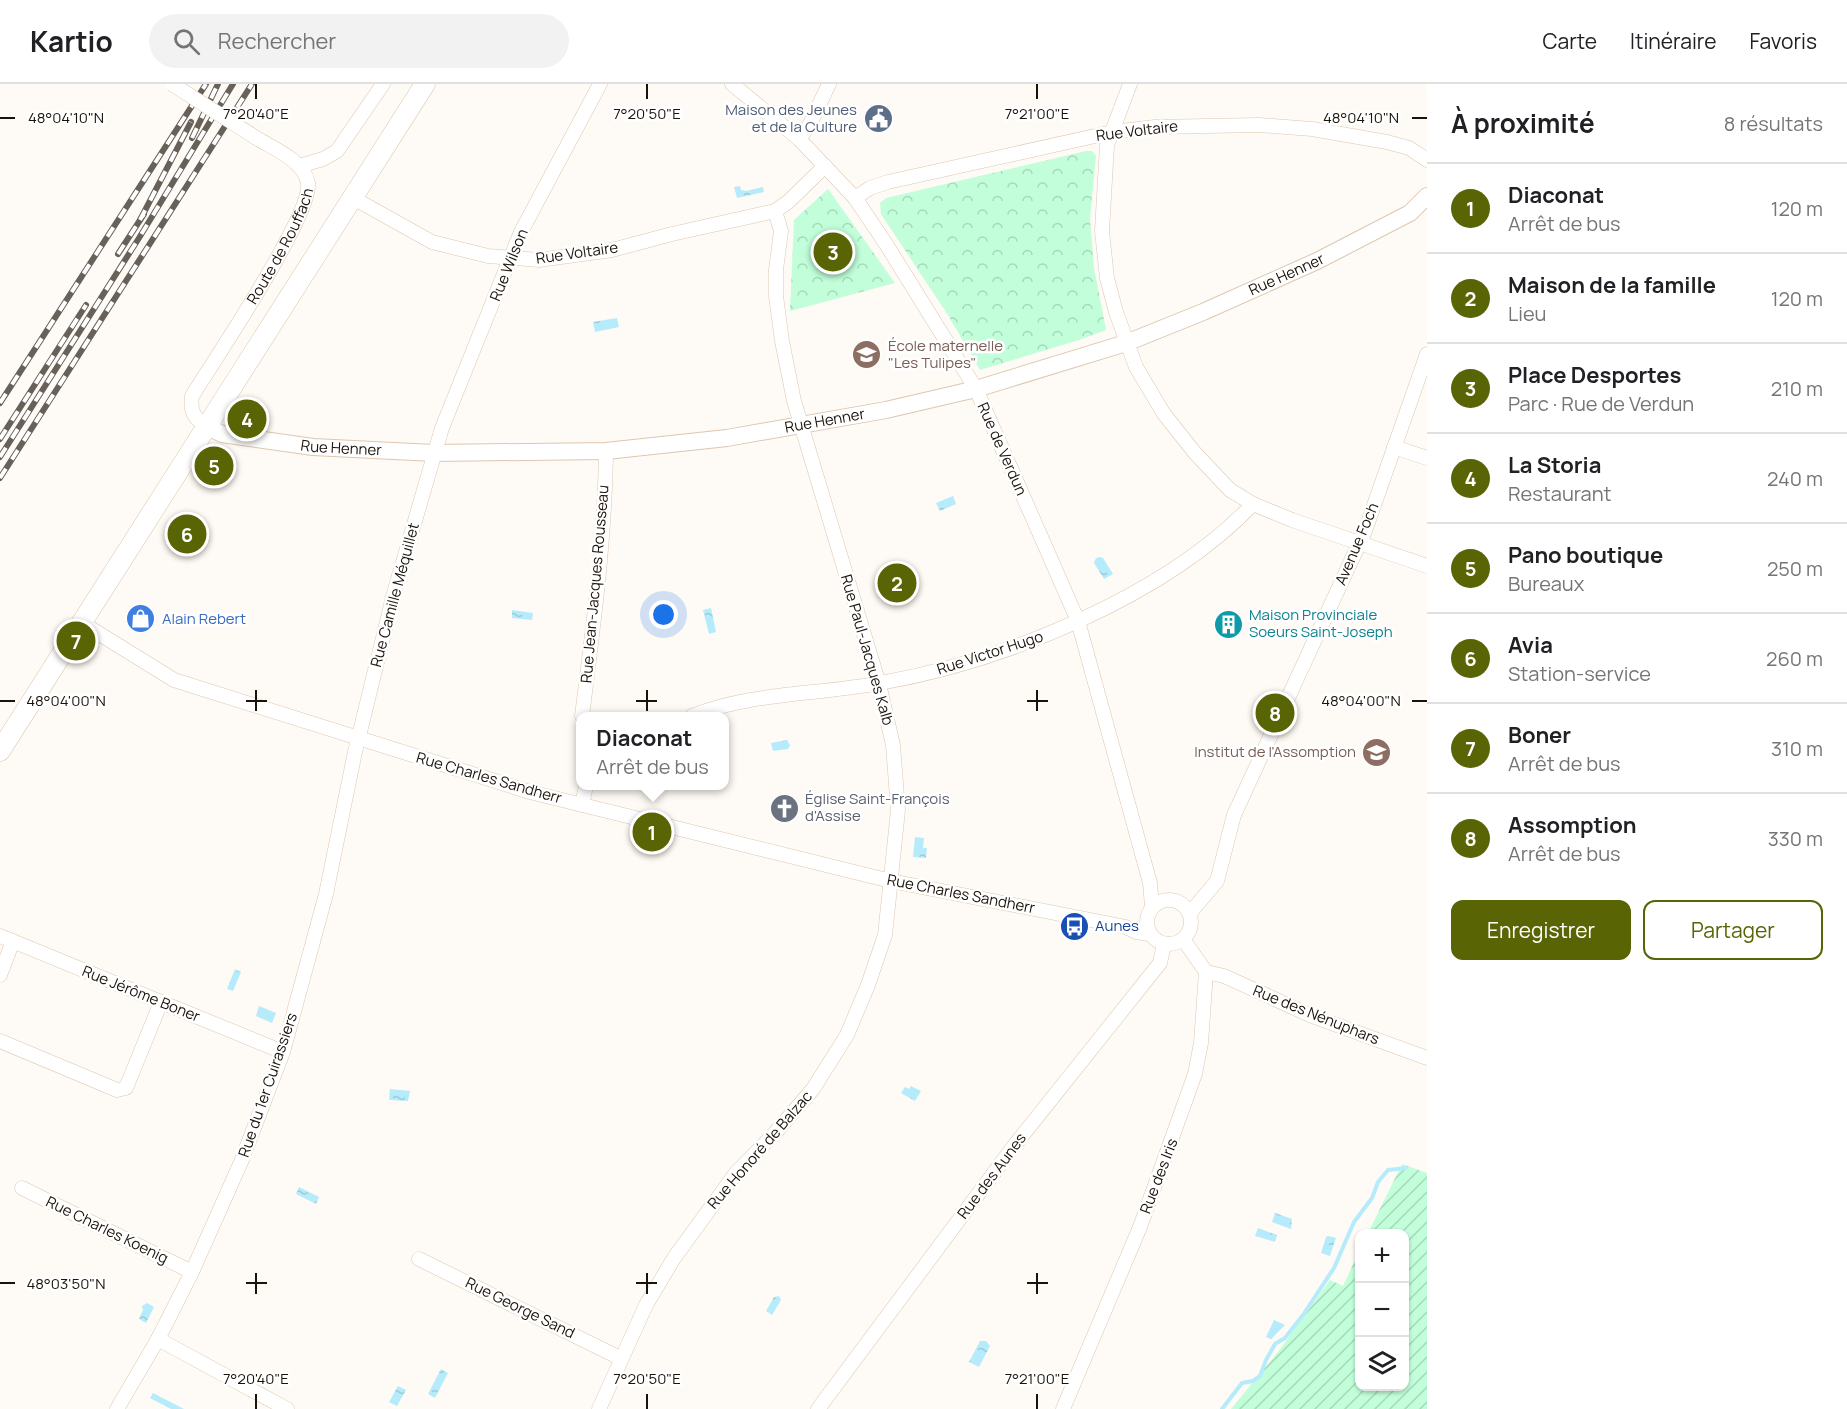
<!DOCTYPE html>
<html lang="fr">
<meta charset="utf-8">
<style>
:root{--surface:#fff;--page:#f2f2f2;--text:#202124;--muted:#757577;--line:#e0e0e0;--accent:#596405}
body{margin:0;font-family:Manrope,sans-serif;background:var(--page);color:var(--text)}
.controls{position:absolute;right:18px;bottom:18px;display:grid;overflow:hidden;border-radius:12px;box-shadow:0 2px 4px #0004}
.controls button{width:54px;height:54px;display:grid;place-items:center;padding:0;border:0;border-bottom:2px solid var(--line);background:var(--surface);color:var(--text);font:30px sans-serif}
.you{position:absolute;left:664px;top:531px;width:21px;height:21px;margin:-15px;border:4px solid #fff;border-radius:50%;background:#1a73e8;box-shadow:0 0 0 9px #1a73e833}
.badge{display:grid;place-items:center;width:39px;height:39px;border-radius:50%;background:var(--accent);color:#fff;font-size:20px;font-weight:700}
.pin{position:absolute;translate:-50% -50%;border:3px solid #fff;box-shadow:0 2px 6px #0006}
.popup{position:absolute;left:576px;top:628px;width:153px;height:78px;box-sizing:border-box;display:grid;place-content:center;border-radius:12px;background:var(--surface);filter:drop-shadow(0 2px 4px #0005);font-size:20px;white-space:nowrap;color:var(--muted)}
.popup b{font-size:22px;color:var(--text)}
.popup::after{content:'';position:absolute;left:50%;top:100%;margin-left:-12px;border:12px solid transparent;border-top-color:var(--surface)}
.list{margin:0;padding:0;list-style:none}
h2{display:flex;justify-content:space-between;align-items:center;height:78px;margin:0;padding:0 24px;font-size:26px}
h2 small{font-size:20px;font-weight:400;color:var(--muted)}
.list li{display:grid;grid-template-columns:39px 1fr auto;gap:18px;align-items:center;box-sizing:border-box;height:90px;padding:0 24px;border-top:2px solid var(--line)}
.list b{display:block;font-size:22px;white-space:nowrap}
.list p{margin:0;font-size:20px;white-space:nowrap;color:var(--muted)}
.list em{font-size:20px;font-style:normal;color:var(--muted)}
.actions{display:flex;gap:12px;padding:18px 24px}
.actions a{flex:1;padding:14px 0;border:2px solid var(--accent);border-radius:12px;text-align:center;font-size:21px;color:var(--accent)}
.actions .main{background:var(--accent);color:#fff}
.icon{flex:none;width:33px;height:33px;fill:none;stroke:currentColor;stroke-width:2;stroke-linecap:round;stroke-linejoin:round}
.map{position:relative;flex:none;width:1427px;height:1325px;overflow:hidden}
header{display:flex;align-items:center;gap:36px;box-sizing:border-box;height:84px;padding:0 30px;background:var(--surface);border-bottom:2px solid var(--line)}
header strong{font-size:28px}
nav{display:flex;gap:33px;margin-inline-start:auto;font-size:21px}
.search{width:420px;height:54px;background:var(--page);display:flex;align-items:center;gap:15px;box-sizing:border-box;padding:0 21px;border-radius:33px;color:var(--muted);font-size:22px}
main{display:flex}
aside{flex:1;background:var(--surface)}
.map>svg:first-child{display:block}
.park{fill:url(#park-crowns)}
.garden{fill:url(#garden-furrows)}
.water{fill:url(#water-ripples)}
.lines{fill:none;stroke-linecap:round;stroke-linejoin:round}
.stream{stroke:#b6ebfb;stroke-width:4}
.minor-casing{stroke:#ddc7af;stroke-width:15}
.tertiary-casing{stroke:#ddc7af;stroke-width:18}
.secondary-casing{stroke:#ddc7af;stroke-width:21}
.minor{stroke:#fff;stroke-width:14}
.tertiary{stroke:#fff;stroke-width:16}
.secondary{stroke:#fff;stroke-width:20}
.rail-casing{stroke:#67615a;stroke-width:6}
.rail{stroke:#fff;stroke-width:4;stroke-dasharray:11;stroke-linecap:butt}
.minor-bridge-casing{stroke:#ddc7af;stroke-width:15;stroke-linecap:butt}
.minor-bridge{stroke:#fff;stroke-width:14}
.ticks{fill:none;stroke:#1a130a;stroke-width:2}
.labels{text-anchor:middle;stroke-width:5;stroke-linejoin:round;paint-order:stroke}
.service-label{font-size:15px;fill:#4e5e75;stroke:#fff;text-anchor:end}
.street-label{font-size:15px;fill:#1a130a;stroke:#fff}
.education-label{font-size:15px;fill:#785e54;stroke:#fff;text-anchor:start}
.culture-label{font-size:15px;fill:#0d838f;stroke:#fff;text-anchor:start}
.shop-label{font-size:15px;fill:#366cbe;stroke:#fff;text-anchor:start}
.worship-label{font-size:15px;fill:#5b616d;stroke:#fff;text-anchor:start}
.transit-label{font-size:15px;fill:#164399;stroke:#fff;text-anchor:start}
.ticks-label{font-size:15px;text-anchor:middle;fill:#1a130a;stroke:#fff;stroke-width:5;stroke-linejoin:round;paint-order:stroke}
</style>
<header>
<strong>Kartio</strong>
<div class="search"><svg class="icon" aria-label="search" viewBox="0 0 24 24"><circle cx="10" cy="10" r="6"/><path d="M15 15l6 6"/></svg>Rechercher</div>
<nav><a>Carte</a><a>Itinéraire</a><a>Favoris</a></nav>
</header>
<main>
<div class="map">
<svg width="1427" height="1325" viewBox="0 0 1427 1325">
<defs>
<pattern id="park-crowns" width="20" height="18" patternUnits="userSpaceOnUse" patternTransform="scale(1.5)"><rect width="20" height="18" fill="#c1fed9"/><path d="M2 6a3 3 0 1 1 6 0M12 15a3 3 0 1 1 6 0" fill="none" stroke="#a5d9b9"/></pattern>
<pattern id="garden-furrows" width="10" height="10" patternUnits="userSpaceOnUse" patternTransform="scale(1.5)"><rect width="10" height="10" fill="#c1fed9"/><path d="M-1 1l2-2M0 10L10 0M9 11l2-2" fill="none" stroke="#a5d9b9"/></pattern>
<pattern id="water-ripples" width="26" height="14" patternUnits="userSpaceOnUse" patternTransform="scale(1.5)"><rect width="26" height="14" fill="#b6ebfb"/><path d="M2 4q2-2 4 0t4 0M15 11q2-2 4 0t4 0" fill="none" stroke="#9cc9d6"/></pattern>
</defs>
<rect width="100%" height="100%" fill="#fefaf5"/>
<g class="park">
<polygon points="1086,67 1092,67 1096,72 1090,134 1094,184 1106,246 1079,256 980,286 948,231 881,130 880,119 886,114"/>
<polygon points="828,105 895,199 790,227 794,136"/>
</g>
<polygon class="garden" points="1402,1080 1427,1089 1427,1325 1231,1325 1278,1268 1330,1196 1343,1202 1359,1168 1360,1302 1404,1302 1404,1150 1368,1149"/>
<g class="water">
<polygon points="740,102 741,106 746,107 763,103 764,108 737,114 734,103"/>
<polygon points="617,234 619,243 595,248 593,238"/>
<polygon points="953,412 956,420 940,427 936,419"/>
<polygon points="1100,473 1103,474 1113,490 1104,495 1094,479 1096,474"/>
<polygon points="711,524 716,548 709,550 703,526"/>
<polygon points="512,526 533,529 532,536 512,534"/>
<polygon points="787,656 790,661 788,665 773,667 771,659"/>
<polygon points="915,753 924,754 923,764 927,764 926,774 913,773"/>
<polygon points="235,885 241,888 233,907 227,905"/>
<polygon points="259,922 276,929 272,939 256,932"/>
<polygon points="911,1002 921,1007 915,1017 901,1009 905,1003 909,1005"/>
<polygon points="390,1005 410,1007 408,1017 389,1016"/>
<polygon points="299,1103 319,1113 316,1120 296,1110"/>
<polygon points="1275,1129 1292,1135 1291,1145 1272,1138"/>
<polygon points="1258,1144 1277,1151 1275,1158 1255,1152"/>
<polygon points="1328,1152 1336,1154 1330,1172 1321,1169 1326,1153"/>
<polygon points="779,1212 781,1216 772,1231 766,1227 774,1213"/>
<polygon points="147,1219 154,1223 146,1239 139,1235 143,1226 142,1222"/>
<polygon points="1274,1236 1285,1241 1271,1255 1266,1253"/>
<polygon points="980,1257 986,1257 990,1262 979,1283 969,1278"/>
<polygon points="441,1285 448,1289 435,1314 428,1310"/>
<polygon points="398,1302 406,1306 397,1322 389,1318"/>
<polygon points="153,1309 184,1325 171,1325 150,1314"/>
</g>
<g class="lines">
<polyline class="stream" points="1222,1325 1242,1299 1253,1297 1260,1292 1266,1276 1275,1260 1285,1254 1303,1231 1334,1184 1354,1138 1372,1114 1378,1098 1388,1086 1406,1084"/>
<defs>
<g id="minor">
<polyline points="732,0 799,55 855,114 886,160 976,305 1078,537 1150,799 1152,822"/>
<polyline points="1130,0 1107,61 1102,147 1107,194 1116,228 1136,283 1164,330 1195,369 1230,406 1253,420 1292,436 1427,482"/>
<polyline points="799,55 809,42 829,0"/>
<polyline points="299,82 323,75 337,67 383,0"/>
<polyline points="353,114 432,158 488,172 539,176 612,166 672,150 775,127"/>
<polyline points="855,114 870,104 888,98 1113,48 1155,43 1259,41 1312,45 1387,58 1409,64 1427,76"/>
<path id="s1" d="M 206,342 C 193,333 190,327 192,312 C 213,278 313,130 308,99 C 304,77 275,65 258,55"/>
<polyline points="1394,363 1427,374"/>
<polyline points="82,539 174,596 530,708 891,797 1126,843 1136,848 1149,850"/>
<path d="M 582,632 C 593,544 605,456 606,367"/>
<path d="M 692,632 C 751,608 818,611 880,599 C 1005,577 1164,513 1253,420"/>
<polyline points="582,721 586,702"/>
<circle cx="1169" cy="838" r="22"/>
<polyline points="1190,829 1217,797 1234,731 1365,447 1427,270"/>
<polyline points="0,852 283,968"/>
<polyline points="1206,888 1224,892 1312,932 1427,974"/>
<polyline points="0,891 13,857"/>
<polyline points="0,957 117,1006 126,1004 161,918"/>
<polyline points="22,1104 192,1188"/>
<polyline points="419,1175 620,1274"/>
<polyline points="158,1255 287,1325"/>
<polyline points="117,1325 158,1255 192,1188 241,1078 283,968 326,810 355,668 394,509 442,344 521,148 600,0"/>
<polyline points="599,1325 646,1221 674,1174 736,1089 775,1049 813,1005 847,951 868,901 885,851 898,726 893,661 879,600 794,317 782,257 776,212 776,186 781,147 775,127 788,118 825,82"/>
<polyline points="818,1325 1014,1062 1160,879 1164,860"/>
<polyline points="1063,1325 1140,1143 1195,990 1201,959 1206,888 1183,855"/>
</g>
<g id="tertiary">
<path id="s2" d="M 206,342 L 222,350 L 313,363 L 434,369 L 606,367 L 727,354 L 886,326 L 976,305 L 1126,259 L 1203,228 L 1317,177 L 1410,129 L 1427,112"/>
</g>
<polyline id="secondary" points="0,667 425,0"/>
</defs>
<use href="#minor" class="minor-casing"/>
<use href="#tertiary" class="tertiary-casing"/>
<use href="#secondary" class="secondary-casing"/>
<use href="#minor" class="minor"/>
<use href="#tertiary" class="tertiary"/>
<use href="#secondary" class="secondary"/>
<defs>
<g id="rail">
<polyline points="192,54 218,0"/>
<polyline points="140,136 191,38"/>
<polyline points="118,170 144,130"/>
<polyline points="0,319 206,0"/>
<polyline points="0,355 86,221"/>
<polyline points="0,373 139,154 233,0"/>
<polyline points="0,394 252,0"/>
</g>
</defs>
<use href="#rail" class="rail-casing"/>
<use href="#rail" class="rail"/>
<defs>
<polyline id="minor-bridge" points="172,0 258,55"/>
</defs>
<use href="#minor-bridge" class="minor-bridge-casing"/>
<use href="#minor-bridge" class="minor-bridge"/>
</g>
<path class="ticks" d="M 256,0 L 256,15M 647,0 L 647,15M 1037,0 L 1037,15M 0,34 L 15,34M 1412,34 L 1427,34M 256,606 L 256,627M 647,606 L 647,627M 1037,606 L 1037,627M 0,617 L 15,617M 246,617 L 267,617M 636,617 L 657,617M 1027,617 L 1048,617M 1412,617 L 1427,617M 256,1189 L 256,1210M 647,1189 L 647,1210M 1037,1189 L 1037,1210M 0,1199 L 15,1199M 246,1199 L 267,1199M 636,1199 L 657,1199M 1027,1199 L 1048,1199M 256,1310 L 256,1325M 647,1310 L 647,1325M 1037,1310 L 1037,1325"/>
<defs>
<symbol id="civic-disc" viewBox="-11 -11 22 22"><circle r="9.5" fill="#5c6f8a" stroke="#fff"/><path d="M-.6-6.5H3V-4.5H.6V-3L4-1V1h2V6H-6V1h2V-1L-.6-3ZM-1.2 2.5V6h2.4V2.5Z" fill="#fff"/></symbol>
<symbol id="school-disc" viewBox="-11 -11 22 22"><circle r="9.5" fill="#8d6e63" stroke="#fff"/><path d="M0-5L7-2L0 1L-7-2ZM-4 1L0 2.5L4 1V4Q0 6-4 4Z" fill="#fff"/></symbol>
<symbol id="shop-disc" viewBox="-11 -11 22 22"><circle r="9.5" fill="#3f7fe0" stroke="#fff"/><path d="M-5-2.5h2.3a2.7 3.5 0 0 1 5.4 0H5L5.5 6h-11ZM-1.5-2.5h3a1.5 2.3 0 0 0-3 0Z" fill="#fff"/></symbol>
<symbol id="building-disc" viewBox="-11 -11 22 22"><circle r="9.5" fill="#0f9aa8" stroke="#fff"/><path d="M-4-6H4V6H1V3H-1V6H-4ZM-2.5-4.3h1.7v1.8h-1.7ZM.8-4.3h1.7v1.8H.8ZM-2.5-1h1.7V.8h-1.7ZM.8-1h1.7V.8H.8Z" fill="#fff"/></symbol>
<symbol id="church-disc" viewBox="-11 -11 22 22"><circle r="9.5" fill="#6b7280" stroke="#fff"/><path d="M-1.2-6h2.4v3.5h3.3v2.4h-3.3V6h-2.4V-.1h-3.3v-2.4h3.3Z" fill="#fff"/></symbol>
<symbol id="bus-disc" viewBox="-11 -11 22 22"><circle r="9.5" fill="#1a4fb4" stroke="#fff"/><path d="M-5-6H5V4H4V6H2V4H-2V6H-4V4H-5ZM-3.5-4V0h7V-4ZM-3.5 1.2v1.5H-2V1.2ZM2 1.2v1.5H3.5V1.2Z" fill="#fff"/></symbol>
</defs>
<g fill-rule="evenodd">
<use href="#civic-disc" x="862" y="18" width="33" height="33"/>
<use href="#school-disc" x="850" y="254" width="33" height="33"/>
<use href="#shop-disc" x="124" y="518" width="33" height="33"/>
<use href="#building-disc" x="1212" y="524" width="33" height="33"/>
<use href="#school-disc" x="1360" y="652" width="33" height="33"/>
<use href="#church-disc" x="768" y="708" width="33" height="33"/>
<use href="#bus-disc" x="1058" y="826" width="33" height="33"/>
</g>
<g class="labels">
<g class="service-label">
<text x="857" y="31">Maison des Jeunes<tspan x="857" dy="17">et de la Culture</tspan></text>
</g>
<g class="street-label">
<text transform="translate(1137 47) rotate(-7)" y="5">Rue Voltaire</text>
<text dy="5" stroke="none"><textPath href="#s1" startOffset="210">Route de Rouffach</textPath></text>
<text transform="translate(577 169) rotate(-8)" y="5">Rue Voltaire</text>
<text transform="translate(509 181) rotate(-68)" y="5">Rue Wilson</text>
<text dy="5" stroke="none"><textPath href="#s2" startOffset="1110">Rue Henner</textPath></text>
<text dy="5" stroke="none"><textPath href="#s2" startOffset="624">Rue Henner</textPath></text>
<text dy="5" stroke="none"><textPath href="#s2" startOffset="138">Rue Henner</textPath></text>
<text transform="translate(1002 365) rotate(66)" y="5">Rue de Verdun</text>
<text transform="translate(1357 460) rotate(-67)" y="5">Avenue Foch</text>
<text transform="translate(595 500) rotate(-85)" y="5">Rue Jean-Jacques Rousseau</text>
<text transform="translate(395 511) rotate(-75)" y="5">Rue Camille Méquillet</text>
<text transform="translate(867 566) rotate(74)" y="5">Rue Paul-Jacques Kalb</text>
<text transform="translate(990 569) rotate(-18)" y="5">Rue Victor Hugo</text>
<text transform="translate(489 694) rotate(16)" y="5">Rue Charles Sandherr</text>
<text transform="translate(961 810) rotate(11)" y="5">Rue Charles Sandherr</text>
<text transform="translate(141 910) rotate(22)" y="5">Rue Jérôme Boner</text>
<text transform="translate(1316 931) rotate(22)" y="5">Rue des Nénuphars</text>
<text transform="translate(268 1001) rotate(-71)" y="5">Rue du 1er Cuirassiers</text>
<text transform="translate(760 1066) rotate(-49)" y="5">Rue Honoré de Balzac</text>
<text transform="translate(992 1092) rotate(-53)" y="5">Rue des Aunes</text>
<text transform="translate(1159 1092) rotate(-69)" y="5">Rue des Iris</text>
<text transform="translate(107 1146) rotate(26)" y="5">Rue Charles Koenig</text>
<text transform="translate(520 1224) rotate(26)" y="5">Rue George Sand</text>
</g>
<g class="education-label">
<text x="888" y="267">École maternelle<tspan x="888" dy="17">"Les Tulipes"</tspan></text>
<text x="1356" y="673" text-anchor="end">Institut de l'Assomption</text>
</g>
<g class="culture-label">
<text x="1249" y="536">Maison Provinciale<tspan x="1249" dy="17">Soeurs Saint-Joseph</tspan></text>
</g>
<g class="shop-label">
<text x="162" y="540">Alain Rebert</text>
</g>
<g class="worship-label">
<text x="805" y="720">Église Saint-François<tspan x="805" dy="17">d'Assise</tspan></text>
</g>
<g class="transit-label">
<text x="1095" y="847">Aunes</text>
</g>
</g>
<g class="ticks-label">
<text x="256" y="35">7°20'40"E</text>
<text x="647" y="35">7°20'50"E</text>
<text x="1037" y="35">7°21'00"E</text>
<text x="66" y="39">48°04'10"N</text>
<text x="1361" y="39">48°04'10"N</text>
<text x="66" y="622">48°04'00"N</text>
<text x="1361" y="622">48°04'00"N</text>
<text x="66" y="1205">48°03'50"N</text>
<text x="256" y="1300">7°20'40"E</text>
<text x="647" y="1300">7°20'50"E</text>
<text x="1037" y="1300">7°21'00"E</text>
</g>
</svg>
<div class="controls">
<button>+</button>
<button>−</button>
<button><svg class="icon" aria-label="layers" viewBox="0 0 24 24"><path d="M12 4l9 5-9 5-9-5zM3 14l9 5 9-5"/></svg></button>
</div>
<div class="you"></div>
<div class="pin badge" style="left:652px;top:748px">1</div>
<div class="popup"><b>Diaconat</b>Arrêt de bus</div>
<div class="pin badge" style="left:897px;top:499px">2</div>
<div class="pin badge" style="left:833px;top:168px">3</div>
<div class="pin badge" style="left:247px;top:335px">4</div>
<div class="pin badge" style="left:214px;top:382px">5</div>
<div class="pin badge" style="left:187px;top:450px">6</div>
<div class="pin badge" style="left:76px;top:557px">7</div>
<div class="pin badge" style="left:1275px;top:629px">8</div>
</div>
<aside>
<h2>À proximité<small>8 résultats</small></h2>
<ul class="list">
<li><span class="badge">1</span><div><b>Diaconat</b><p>Arrêt de bus</p></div><em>120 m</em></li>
<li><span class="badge">2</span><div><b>Maison de la famille</b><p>Lieu</p></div><em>120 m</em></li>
<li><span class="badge">3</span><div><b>Place Desportes</b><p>Parc · Rue de Verdun</p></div><em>210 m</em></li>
<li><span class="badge">4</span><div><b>La Storia</b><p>Restaurant</p></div><em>240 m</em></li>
<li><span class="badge">5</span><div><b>Pano boutique</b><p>Bureaux</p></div><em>250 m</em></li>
<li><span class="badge">6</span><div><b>Avia</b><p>Station-service</p></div><em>260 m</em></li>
<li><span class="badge">7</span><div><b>Boner</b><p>Arrêt de bus</p></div><em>310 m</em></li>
<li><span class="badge">8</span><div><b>Assomption</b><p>Arrêt de bus</p></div><em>330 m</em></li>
</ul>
<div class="actions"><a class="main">Enregistrer</a><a>Partager</a></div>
</aside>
</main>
